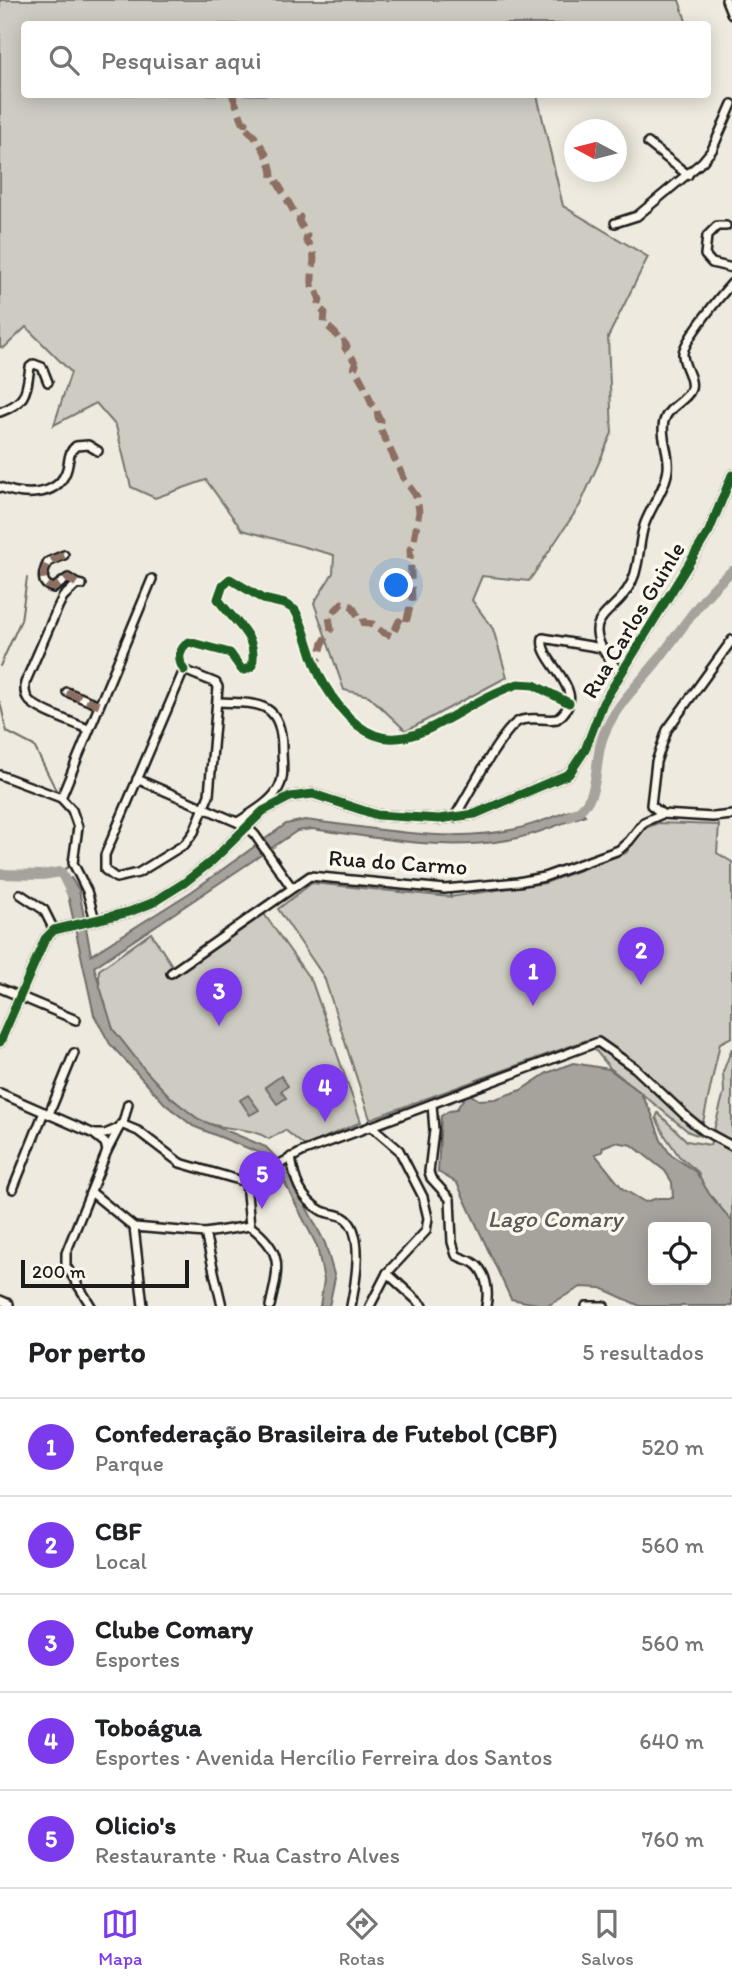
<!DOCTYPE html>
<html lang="pt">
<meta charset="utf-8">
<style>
:root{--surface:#fff;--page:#f6f6f6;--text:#202124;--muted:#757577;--line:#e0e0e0;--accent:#7c3aed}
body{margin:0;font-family:Itim,sans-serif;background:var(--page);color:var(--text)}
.controls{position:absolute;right:21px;bottom:21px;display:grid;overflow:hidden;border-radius:7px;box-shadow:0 4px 18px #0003}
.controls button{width:63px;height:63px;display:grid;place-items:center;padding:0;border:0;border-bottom:2px solid var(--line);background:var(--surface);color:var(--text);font:35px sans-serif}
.compass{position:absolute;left:564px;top:119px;width:63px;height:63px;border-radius:50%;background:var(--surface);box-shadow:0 4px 18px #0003;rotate:277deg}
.scale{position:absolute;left:21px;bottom:18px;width:168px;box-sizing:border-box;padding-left:7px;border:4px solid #1c1c1c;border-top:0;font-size:19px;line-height:24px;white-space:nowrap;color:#1c1c1c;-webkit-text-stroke:5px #fbf7ec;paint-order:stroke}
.you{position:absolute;left:397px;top:586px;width:24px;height:24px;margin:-18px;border:5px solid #fff;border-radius:50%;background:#1a73e8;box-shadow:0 0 0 10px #1a73e833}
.badge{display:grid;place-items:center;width:46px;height:46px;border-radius:50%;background:var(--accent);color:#fff;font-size:23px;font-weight:700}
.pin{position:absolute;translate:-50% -58px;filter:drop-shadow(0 2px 4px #0008)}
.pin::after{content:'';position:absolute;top:37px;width:24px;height:21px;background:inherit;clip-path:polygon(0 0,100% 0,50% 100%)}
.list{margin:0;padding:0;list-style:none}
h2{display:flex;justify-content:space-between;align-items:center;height:91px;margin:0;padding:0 28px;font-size:30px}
h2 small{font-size:23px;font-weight:400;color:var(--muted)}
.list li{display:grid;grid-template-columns:46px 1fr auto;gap:21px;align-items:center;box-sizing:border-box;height:98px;padding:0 28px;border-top:2px solid var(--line)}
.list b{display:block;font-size:26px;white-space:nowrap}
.list p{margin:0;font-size:23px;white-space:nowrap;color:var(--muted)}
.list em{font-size:23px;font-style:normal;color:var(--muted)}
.icon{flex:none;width:38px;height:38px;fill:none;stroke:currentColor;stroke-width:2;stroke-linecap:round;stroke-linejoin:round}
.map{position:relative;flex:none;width:732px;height:1306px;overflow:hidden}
.search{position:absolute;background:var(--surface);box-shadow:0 4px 18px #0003;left:21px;right:21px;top:21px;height:77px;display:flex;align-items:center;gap:18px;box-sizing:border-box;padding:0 24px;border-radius:7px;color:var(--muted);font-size:26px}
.sheet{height:581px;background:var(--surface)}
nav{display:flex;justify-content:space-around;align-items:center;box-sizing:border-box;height:98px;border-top:2px solid var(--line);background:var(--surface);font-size:19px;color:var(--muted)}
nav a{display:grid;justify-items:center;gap:4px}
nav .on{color:var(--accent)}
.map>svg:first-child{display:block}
.green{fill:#ceccc2;stroke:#75746f;stroke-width:2}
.water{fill:#a6a39d;stroke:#6f6d69;stroke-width:2;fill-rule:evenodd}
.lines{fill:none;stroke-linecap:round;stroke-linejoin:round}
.stream{stroke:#6f6d69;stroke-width:2}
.river{stroke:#a6a39d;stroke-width:10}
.minor-casing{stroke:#1c1c1c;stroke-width:12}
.tertiary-casing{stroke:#1c1c1c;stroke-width:13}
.minor{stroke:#fbf7ec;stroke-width:7}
.tertiary{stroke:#fbf7ec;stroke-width:8}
.quiet{stroke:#8d6e63;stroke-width:7;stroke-dasharray:14 7;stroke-linecap:butt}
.cycleway-casing{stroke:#fbf7ec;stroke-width:13}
.cycleway{stroke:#1b5e20;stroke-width:9}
.labels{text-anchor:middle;stroke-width:7;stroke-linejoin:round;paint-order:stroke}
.street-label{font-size:23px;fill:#1c1c1c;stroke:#fbf7ec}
.water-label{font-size:24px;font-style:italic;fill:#5a5956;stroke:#fbf7ec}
</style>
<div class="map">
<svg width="732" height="1306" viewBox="0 0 732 1306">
<rect width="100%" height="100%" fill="#eeeadf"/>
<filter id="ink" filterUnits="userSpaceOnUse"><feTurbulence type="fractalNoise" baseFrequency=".0143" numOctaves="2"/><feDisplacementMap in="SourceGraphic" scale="14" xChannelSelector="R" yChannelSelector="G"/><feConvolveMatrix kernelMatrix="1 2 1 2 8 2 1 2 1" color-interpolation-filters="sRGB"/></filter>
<g filter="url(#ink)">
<g class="green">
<polygon points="0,0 679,0 687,24 24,24 24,94 537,95 563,206 648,257 608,337 612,433 580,505 529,581 482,576 472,600 493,629 507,677 406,731 369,696 344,690 314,603 333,573 334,555 242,530 206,480 155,498 131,487 116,426 96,403 54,425 71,372 26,327 4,348 0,347"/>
<polygon points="658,823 719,825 717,853 732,862 732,1037 720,1043 700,1136 689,1132 610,1068 587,1040 370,1119 324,977 278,909 312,883 450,897 545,883 626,853 643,829"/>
<path d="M 262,911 L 312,982 L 361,1122 L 305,1146 L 285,1130 L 269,1139 C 249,1126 229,1131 207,1123 C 181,1113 124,1052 112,1027 C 104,1010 98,989 99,970 L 151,933 L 175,970 Z"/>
<polygon points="732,1048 732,1225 705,1195 698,1172 679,1156 664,1134 656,1118 658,1113 687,1141 710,1145 724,1092 723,1072"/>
</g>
<g class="water">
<path d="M 578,808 L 585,815 C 558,825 530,837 502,841 C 438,851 374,837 312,829 L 297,831 L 94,967 L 113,1029 L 145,1070 L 171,1098 L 198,1119 L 266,1147 L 286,1168 L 325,1243 L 335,1278 L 329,1306 L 320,1306 L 324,1280 L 317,1246 L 280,1173 L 265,1155 L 193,1126 L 166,1105 L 110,1044 L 94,1015 L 68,895 L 63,883 L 71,878 L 79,890 L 91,955 L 191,892 L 286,824 L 305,820 C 375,828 446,844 516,829 C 537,824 557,815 578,808 Z"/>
<path d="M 573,1063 L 609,1069 L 640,1092 L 651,1112 L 661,1140 L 670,1154 L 696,1172 L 710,1195 L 732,1221 L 732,1306 L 640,1306 L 601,1288 L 581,1287 L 547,1306 L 511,1299 L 457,1183 L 438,1172 L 441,1116 L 449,1111 L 456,1110 L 466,1095 L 471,1095 L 479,1100 L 495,1099 L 521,1090 L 547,1073 ZM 615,1142 L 632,1145 L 665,1171 L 672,1182 L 673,1198 L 658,1198 L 645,1202 L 623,1189 L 595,1154 L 602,1152 L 603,1147 ZM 653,1227 L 706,1227 L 706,1280 L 653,1280 Z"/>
<polygon points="281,1076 288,1086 281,1091 286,1098 277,1104 265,1087"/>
<polygon points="248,1095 259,1110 250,1115 240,1100"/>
</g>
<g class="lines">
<g class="stream">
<polyline points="0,666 21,620 27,578"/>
<polyline points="0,702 7,732 34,746 58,794"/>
<polyline points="61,872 71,865"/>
</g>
<g class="river">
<path d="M 568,817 C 605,802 591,764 604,734 C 617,704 634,689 654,665 C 680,633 700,597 732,571"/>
<polyline points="0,874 42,875 61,872 72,894"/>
</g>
<defs>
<g id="minor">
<polyline points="726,0 732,15"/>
<polyline points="648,143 688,175"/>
<polyline points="615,223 637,216 702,162 712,150 732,104"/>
<polyline points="726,226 717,226 707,236 705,255 712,263 732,268"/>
<path d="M 0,412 C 28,402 26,391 30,367 L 34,364 L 42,367 L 48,382"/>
<path d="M 0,487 C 21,496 56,498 66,472 C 70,462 67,453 76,446 L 88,445 L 98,451"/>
<path d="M 64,555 L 48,562 C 43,572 39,585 54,588 L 68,578 L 77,584"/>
<path d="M 82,585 L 77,584 L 63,597 L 58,607 L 25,683 C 25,689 24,694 28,699 C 35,710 75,723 88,729"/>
<path d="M 184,670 C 177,660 179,648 189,642 L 230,653 L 242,670 L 245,670 L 252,666 C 259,635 233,622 218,599 L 223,585 L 230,579 L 263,599 L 285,604 L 295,610 C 308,633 310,661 324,684 C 389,792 438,710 518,684 L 534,685 L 569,703"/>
<polygon points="184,670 216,683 218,687 209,795 194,832 185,844 138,873 116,878 105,870 105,855"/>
<path d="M 621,674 C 612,662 598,648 597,632 C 596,618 613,608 621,598 C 629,589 635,577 637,565 C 640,551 640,536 645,523 C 652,505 666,487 668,469 C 670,453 660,437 664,421 C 668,406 687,401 691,389 C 694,377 682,365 683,353 C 685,339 721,295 732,283"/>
<polyline points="67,692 99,705"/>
<path d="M 218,702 C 259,703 282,701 282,750 C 282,762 285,776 279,787 C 272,802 251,813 238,822"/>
<polyline points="0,775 61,798 72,810 78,827 73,863 87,891 95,920"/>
<polyline points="137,779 246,826 255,835 292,888"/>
<polyline points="61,798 152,579"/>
<polyline points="662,814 651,805 656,762 667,730 732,640"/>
<path d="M 454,818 C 466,799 502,729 519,721 C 530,716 545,721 557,719 C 594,692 537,662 543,638 L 602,648"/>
<polyline points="20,894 44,910 54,930"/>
<polyline points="171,973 310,876 445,889 518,882 544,877 619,850 629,841 644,822 662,814 713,817 732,815"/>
<polyline points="0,988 76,1020"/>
<polyline points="0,1093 94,1134 105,1143 107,1151"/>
<path d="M 432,1104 L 434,1130 L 429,1172 L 431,1178 L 450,1199 L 452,1242 L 456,1255 C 462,1259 467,1259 472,1262 C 487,1270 489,1292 486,1306"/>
<polyline points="49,1114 74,1053"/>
<polyline points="123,1123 128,1104"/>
<polyline points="95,1134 105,1134 119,1128"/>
<path d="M 291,1157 C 294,1179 300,1199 322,1211 C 329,1214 337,1214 343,1217 C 366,1230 355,1286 351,1306"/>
<polyline points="246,1182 302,1152 598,1042 635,1068 689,1119 704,1131 732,1146"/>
<polyline points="246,1182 250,1226"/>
<polyline points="13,1189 44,1112"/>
<polyline points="91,1192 134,1227 205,1233 250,1226"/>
<path d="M 250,1226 C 284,1252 279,1267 270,1306"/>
<polyline points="134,1227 143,1306"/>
<polyline points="205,1233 222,1306"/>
<polyline points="387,1273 423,1306"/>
<polyline points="0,1300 9,1304"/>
<polyline points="91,1306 66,1266 66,1253 107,1151 121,1124 138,1131 180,1163 246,1182"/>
<polyline points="370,1306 387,1273 426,1231 428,1218 423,1197 399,1150 371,1126"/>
<polyline points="586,1306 604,1306"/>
</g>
<polyline id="tertiary" points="0,1042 45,939 54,930 129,912 152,903 184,883 212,861 263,811 290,797 313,794 377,815 439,819 475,814 569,774 585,750 603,703 709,531 732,475"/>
</defs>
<use href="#minor" class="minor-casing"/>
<use href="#tertiary" class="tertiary-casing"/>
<use href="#minor" class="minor"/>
<use href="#tertiary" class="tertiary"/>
<g class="quiet">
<path d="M 232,94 L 243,122 L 246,123 L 243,125 C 256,136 273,158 272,179 L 276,180 L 294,212 L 300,217 L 299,221 L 307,235 L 306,241 C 322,257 308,270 313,290 L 316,290 L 320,300 L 318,307 L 325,313 L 324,323 L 335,333 L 341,343 L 344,342 L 347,346 L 345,348 C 349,354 354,358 356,365 L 354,368 C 358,372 370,397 371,403 L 377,408 L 378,418 L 381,420 L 380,428 L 404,479 L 417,497 L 419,512 L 416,529 L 413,545 L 410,549 L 412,599 L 406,623 L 402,624 L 399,621 L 392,636 L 382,632 L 373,624 L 364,623 L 363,618 L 359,618 L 352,606 L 342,603 L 329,617 L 331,629 L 323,643 L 317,663"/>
<path d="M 64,555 L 48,562 C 43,572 39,585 54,588 L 68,578 L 77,584"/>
<polyline points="67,692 99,705"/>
</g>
<defs>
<g id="cycleway">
<path d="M 184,670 C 177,660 179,648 189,642 L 230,653 L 242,670 L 245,670 L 252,666 C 259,635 233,622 218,599 L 223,585 L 230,579 L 263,599 L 285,604 L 295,610 C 308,633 310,661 324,684 C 389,792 438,710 518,684 L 534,685 L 569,703"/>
<polyline points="0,1042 45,939 54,930 129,912 152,903 184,883 212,861 263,811 290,797 313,794 377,815 439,819 475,814 569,774 585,750 603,703 709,531 732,475"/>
</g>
</defs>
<use href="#cycleway" class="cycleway-casing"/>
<use href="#cycleway" class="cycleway"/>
</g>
</g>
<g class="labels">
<g class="street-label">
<text transform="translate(633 620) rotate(-59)" y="8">Rua Carlos Guinle</text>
<text transform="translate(398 862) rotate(4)" y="8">Rua do Carmo</text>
</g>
<g class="water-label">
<text x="555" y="1227">Lago Comary</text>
</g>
</g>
</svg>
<div class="controls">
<button><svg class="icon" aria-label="locate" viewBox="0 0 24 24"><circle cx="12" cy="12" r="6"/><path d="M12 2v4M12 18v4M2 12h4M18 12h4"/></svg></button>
</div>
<svg class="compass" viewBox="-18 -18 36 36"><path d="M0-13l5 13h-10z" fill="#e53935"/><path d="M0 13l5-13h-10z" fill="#757577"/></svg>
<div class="scale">200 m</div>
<div class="you"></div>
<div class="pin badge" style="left:533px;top:1006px">1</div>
<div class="pin badge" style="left:641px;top:985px">2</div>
<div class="pin badge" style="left:219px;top:1026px">3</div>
<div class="pin badge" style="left:325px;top:1122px">4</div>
<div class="pin badge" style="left:262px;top:1209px">5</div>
<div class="search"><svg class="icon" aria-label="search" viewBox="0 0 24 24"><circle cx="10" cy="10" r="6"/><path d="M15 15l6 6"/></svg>Pesquisar aqui</div>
</div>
<section class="sheet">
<h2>Por perto<small>5 resultados</small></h2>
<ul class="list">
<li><span class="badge">1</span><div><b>Confederação Brasileira de Futebol (CBF)</b><p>Parque</p></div><em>520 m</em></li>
<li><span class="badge">2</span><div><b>CBF</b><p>Local</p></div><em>560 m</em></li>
<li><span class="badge">3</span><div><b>Clube Comary</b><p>Esportes</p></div><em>560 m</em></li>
<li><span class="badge">4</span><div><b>Toboágua</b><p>Esportes · Avenida Hercílio Ferreira dos Santos</p></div><em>640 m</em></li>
<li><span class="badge">5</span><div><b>Olicio's</b><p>Restaurante · Rua Castro Alves</p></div><em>760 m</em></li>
</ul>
</section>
<nav>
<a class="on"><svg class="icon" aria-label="map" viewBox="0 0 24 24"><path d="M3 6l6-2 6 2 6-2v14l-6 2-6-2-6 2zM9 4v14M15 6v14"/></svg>Mapa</a>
<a><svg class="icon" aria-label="directions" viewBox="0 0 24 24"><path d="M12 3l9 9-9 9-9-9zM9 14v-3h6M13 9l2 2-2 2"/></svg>Rotas</a>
<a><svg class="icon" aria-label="saved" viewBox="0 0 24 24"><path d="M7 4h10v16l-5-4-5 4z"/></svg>Salvos</a>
</nav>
